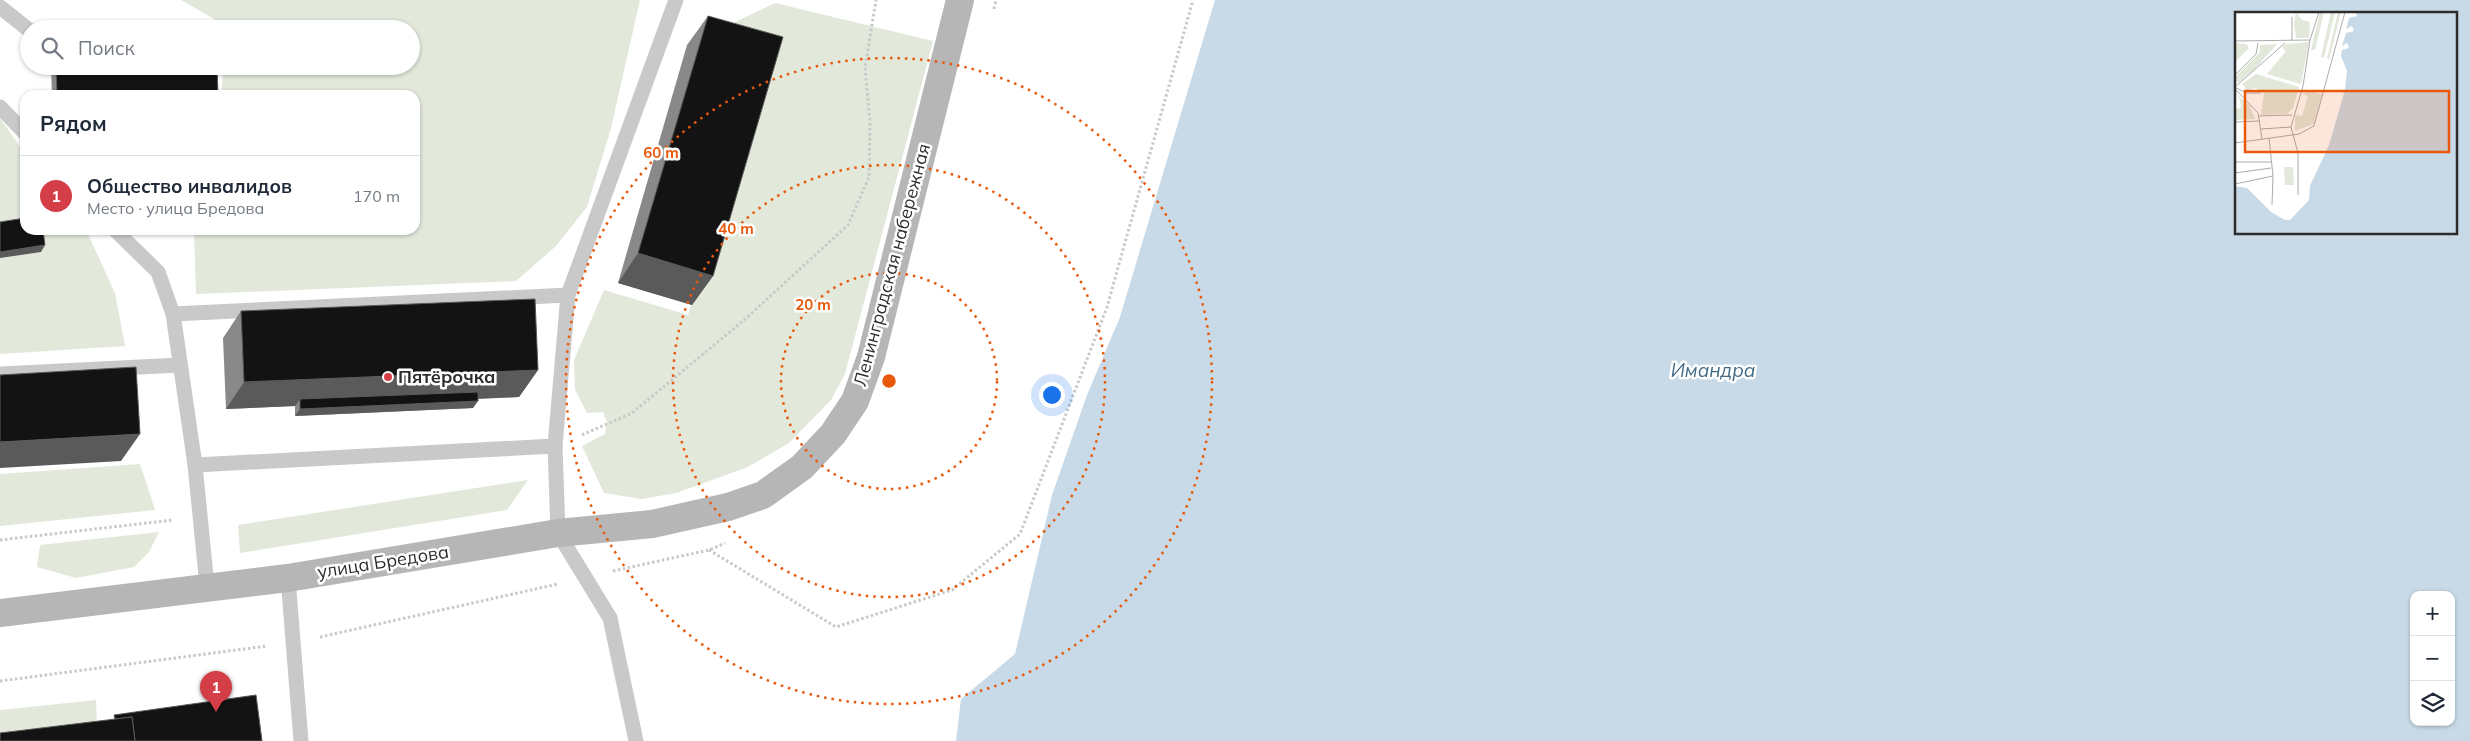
<!DOCTYPE html>
<html lang="ru">
<meta charset="utf-8">
<style>
:root{--surface:#fff;--page:#f6f6f7;--text:#1f2937;--muted:#747a83;--line:#e0e1e3;--accent:#d33e47}
body{margin:0;font-family:Mulish,sans-serif;background:var(--page);color:var(--text)}
.controls{position:absolute;right:15px;bottom:15px;display:grid;overflow:hidden;border-radius:10px;box-shadow:0 1px 4px #0004}
.controls button{width:45px;height:45px;display:grid;place-items:center;padding:0;border:0;border-bottom:1px solid var(--line);background:var(--surface);color:var(--text);font:25px sans-serif}
.you{position:absolute;left:1051px;top:394px;width:18px;height:18px;margin:-12px;border:4px solid #fff;border-radius:50%;background:#1a73e8;box-shadow:0 0 0 8px #1a73e833}
.badge{display:grid;place-items:center;width:32px;height:32px;border-radius:50%;background:var(--accent);color:#fff;font-size:16px;font-weight:700}
.pin{position:absolute;translate:-50% -41px;filter:drop-shadow(0 1px 2px #0008)}
.pin::after{content:'';position:absolute;top:26px;width:18px;height:15px;background:inherit;clip-path:polygon(0 0,100% 0,50% 100%)}
.list{margin:0;padding:0;list-style:none}
h2{display:flex;justify-content:space-between;align-items:center;height:65px;margin:0;padding:0 20px;font-size:21px}
h2 small{font-size:16px;font-weight:400;color:var(--muted)}
.list li{display:grid;grid-template-columns:32px 1fr auto;gap:15px;align-items:center;box-sizing:border-box;height:80px;padding:0 20px;border-top:1px solid var(--line)}
.list b{display:block;font-size:19px;white-space:nowrap}
.list p{margin:0;font-size:16px;white-space:nowrap;color:var(--muted)}
.list em{font-size:16px;font-style:normal;color:var(--muted)}
.icon{flex:none;width:28px;height:28px;fill:none;stroke:currentColor;stroke-width:2;stroke-linecap:round;stroke-linejoin:round}
.map{position:relative;flex:none;width:2470px;height:741px;overflow:hidden}
.search{position:absolute;background:var(--surface);box-shadow:0 1px 4px #0004;left:20px;top:20px;width:400px;height:55px;display:flex;align-items:center;gap:12px;box-sizing:border-box;padding:0 18px;border-radius:28px;color:var(--muted);font-size:19px}
.panel{position:absolute;background:var(--surface);box-shadow:0 1px 4px #0004;left:20px;top:90px;width:400px;height:145px;border-radius:15px}
.map>svg:first-child{display:block}
.green{fill:#e2e8da}
.water{fill:#c8dae7;fill-rule:evenodd}
.lines{fill:none;stroke-linecap:round;stroke-linejoin:round}
.path{stroke:#c9c9c9;stroke-width:3;stroke-dasharray:2.5 2.5;stroke-linecap:butt}
.lane{stroke:#c9c9c9;stroke-width:15}
.secondary{stroke:#b6b6b6;stroke-width:28}
.wall{fill:#898989}
.shaded-wall{fill:#5a5a5a}
.building{fill:#131313;stroke:#5a5a5a}
.ring{fill:none;stroke:#e8590c;stroke-width:2.5;stroke-dasharray:2.5 5}
.poi-dot{fill:#d33e47;stroke:#fff;stroke-width:2}
.labels{text-anchor:middle;stroke-width:5;stroke-linejoin:round;paint-order:stroke}
.street-label{font-size:18px;fill:#2c2c2c;stroke:#fff}
.poi-label{font-size:18px;font-weight:bold;fill:#2c2c2c;stroke:#fff;text-anchor:start}
.water-label{font-size:19px;font-style:italic;fill:#426a85;stroke:#fff}
.inset-road{fill:none;stroke:#ababab;stroke-width:1}
.view{fill:#e8590c;fill-opacity:0.15;stroke:#e8590c;stroke-width:2.5}
.inset-edge{fill:none;stroke:#2c2c2c;stroke-width:2.5}
.centre{fill:#e8590c;stroke:#fff;stroke-width:2.5}
.ring-label{font-size:15px;text-anchor:middle;font-weight:bold;fill:#e8590c;stroke:#fff;stroke-width:5;stroke-linejoin:round;paint-order:stroke}
</style>
<div class="map">
<svg width="2470" height="741" viewBox="0 0 2470 741">
<rect width="100%" height="100%" fill="#fff"/>
<g class="green">
<polygon points="181,0 640,0 611,128 587,207 556,246 516,281 196,294 194,230 415,230 415,95 221,95 224,66 411,66 411,29 228,29 228,27"/>
<polygon points="775,3 933,41 845,374 831,400 789,443 748,467 676,493 642,499 604,493 582,446 605,434 607,422 603,412 587,413 575,390 574,360 604,290 688,315 762,67 687,45"/>
<polygon points="0,118 25,154 25,230 86,230 115,293 125,346 0,354"/>
<polygon points="140,464 155,510 0,526 0,474"/>
<polygon points="528,480 507,510 240,553 238,525"/>
<polygon points="159,532 149,552 134,567 76,578 37,567 40,545"/>
<polygon points="96,700 97,724 0,735 0,710"/>
</g>
<path class="water" d="M 1215,0 L 2470,0 L 2470,741 L 956,741 L 961,699 L 1015,654 L 1052,495 L 1087,395 L 1120,317 ZM 2236,14 L 2456,14 L 2456,234 L 2236,234 ZM 2414,595 L 2451,595 L 2451,722 L 2414,722 Z"/>
<g class="lines">
<g class="path">
<polyline points="994,9 996,0"/>
<polyline points="582,435 632,413 743,321 848,225 869,177 870,121 865,68 876,0"/>
<polyline points="0,540 173,520"/>
<polyline points="709,550 836,627 952,590 1020,534 1107,307 1193,0"/>
<polyline points="613,571 709,550 725,543"/>
<polyline points="320,637 558,584"/>
<polyline points="0,681 267,646"/>
</g>
<g class="lane">
<polyline points="0,7 29,30"/>
<polyline points="0,107 25,133"/>
<polyline points="115,230 158,272 173,314 195,465 207,586"/>
<polyline points="173,314 568,295"/>
<polyline points="0,374 180,365"/>
<polyline points="555,446 568,295 676,0"/>
<polyline points="195,465 555,446 558,533 610,618 636,741"/>
<polyline points="288,578 301,741"/>
</g>
<polyline class="secondary" points="0,613 288,578 558,533 652,524 728,507 763,495 802,467 833,434 855,401 871,357 960,0"/>
</g>
<g class="wall">
<polygon points="708,16 713,276 692,305 618,283 687,45"/>
<polygon points="51,66 217,66 218,95 52,95"/>
<polygon points="241,311 538,370 519,397 478,399 473,408 295,416 295,406 226,409 223,338"/>
</g>
<g class="shaded-wall">
<polygon points="45,245 41,252 0,258 0,252"/>
<polygon points="638,253 713,276 692,305 618,283"/>
<polygon points="538,370 519,397 300,406 300,399 295,406 226,409 244,382"/>
<polygon points="478,401 473,408 295,416 300,409"/>
<polygon points="140,434 121,461 0,468 0,442"/>
</g>
<g class="building">
<polygon points="708,16 783,37 713,276 638,253"/>
<polygon points="56,66 217,66 218,95 57,95"/>
<polygon points="25,218 25,230 43,230 45,245 0,252 0,222"/>
<polygon points="535,299 538,370 244,382 241,311"/>
<polygon points="136,367 140,434 0,442 0,375"/>
<polygon points="478,392 478,401 300,409 300,399"/>
<polygon points="256,695 262,741 135,741 132,717 115,719 114,715"/>
<polygon points="132,717 135,741 0,741 0,733"/>
</g>
<g class="ring">
<circle cx="889" cy="381" r="108"/>
<circle cx="889" cy="381" r="216"/>
<circle cx="889" cy="381" r="323"/>
</g>
<circle class="poi-dot" cx="388" cy="377" r="5"/>
<g class="labels">
<g class="street-label">
<text transform="translate(892 265) rotate(-75)" y="6">Ленинградская набережная</text>
<text transform="translate(383 562) rotate(-9)" y="6">улица Бредова</text>
</g>
<g class="poi-label">
<text x="398" y="383">Пятёрочка</text>
</g>
<g class="water-label">
<text x="1713" y="377">Имандра</text>
</g>
</g>
<g transform="translate(2235 12)">
<rect width="222" height="222" fill="#fff"/>
<path d="M 61,0 L 67,8 L 75,10 L 74,26 L 61,26 L 59,12 ZM 85,0 L 89,0 L 86,13 L 80,38 L 76,38 ZM 96,0 L 100,0 L 89,46 L 86,45 ZM 103,0 L 106,0 L 94,48 L 92,46 ZM 74,30 L 66,72 L 32,62 L 51,39 L 47,35 L 51,32 ZM 0,31 L 11,32 L 14,36 L 0,50 ZM 42,32 L 20,57 L 3,71 L 0,65 L 25,40 L 25,33 ZM 21,62 L 64,75 L 58,96 L 52,102 L 26,103 L 29,81 L 20,76 L 12,79 L 7,72 ZM 74,79 L 87,82 L 79,112 L 60,119 L 60,103 L 67,104 L 73,84 L 67,82 ZM 1,82 L 15,94 L 20,107 L 0,108 L 0,97 L 6,96 L 5,88 ZM 49,155 L 58,155 L 59,173 L 50,173 Z" fill="#e2e8da"/>
<path d="M 121,0 L 222,0 L 222,222 L 0,222 L 0,174 L 12,176 L 36,200 L 50,208 L 55,208 L 74,188 L 75,174 L 94,133 L 110,78 L 112,59 L 106,44 L 107,38 L 114,36 L 112,31 L 107,34 L 111,21 L 119,19 L 117,14 L 111,17 L 114,6 L 122,4 Z" fill="#c8dae7"/>
<path class="inset-road" d="M 57,5 L 57,28M 0,29 L 75,28M 0,63 L 21,42 L 23,31M 0,75 L 50,31M 1,76 L 12,81 L 26,81M 0,77 L 23,101 L 27,127M 24,104 L 57,103M 0,110 L 25,109M 56,115 L 68,74 L 75,28 L 84,0M 26,117 L 56,115 L 63,141 L 63,183M 34,126 L 38,164 L 37,193M 0,131 L 64,122 L 79,114 L 110,0M 0,150 L 36,150M 0,161 L 36,156M 0,172 L 38,164"/>
<path class="view" d="M 10,79 L 214,79 L 214,140 L 10,140 Z"/>
<rect width="222" height="222" class="inset-edge"/>
</g>
<circle cx="889" cy="381" r="8" class="centre"/>
<g class="ring-label">
<text x="661" y="158">60 m</text>
<text x="736" y="234">40 m</text>
<text x="813" y="310">20 m</text>
</g>
</svg>
<div class="controls">
<button>+</button>
<button>−</button>
<button><svg class="icon" aria-label="layers" viewBox="0 0 24 24"><path d="M12 4l9 5-9 5-9-5zM3 14l9 5 9-5"/></svg></button>
</div>
<div class="you"></div>
<div class="pin badge" style="left:216px;top:712px">1</div>
<div class="search"><svg class="icon" aria-label="search" viewBox="0 0 24 24"><circle cx="10" cy="10" r="6"/><path d="M15 15l6 6"/></svg>Поиск</div>
<section class="panel">
<h2>Рядом<small></small></h2>
<ul class="list">
<li><span class="badge">1</span><div><b>Общество инвалидов</b><p>Место · улица Бредова</p></div><em>170 m</em></li>
</ul>
</section>
</div>
